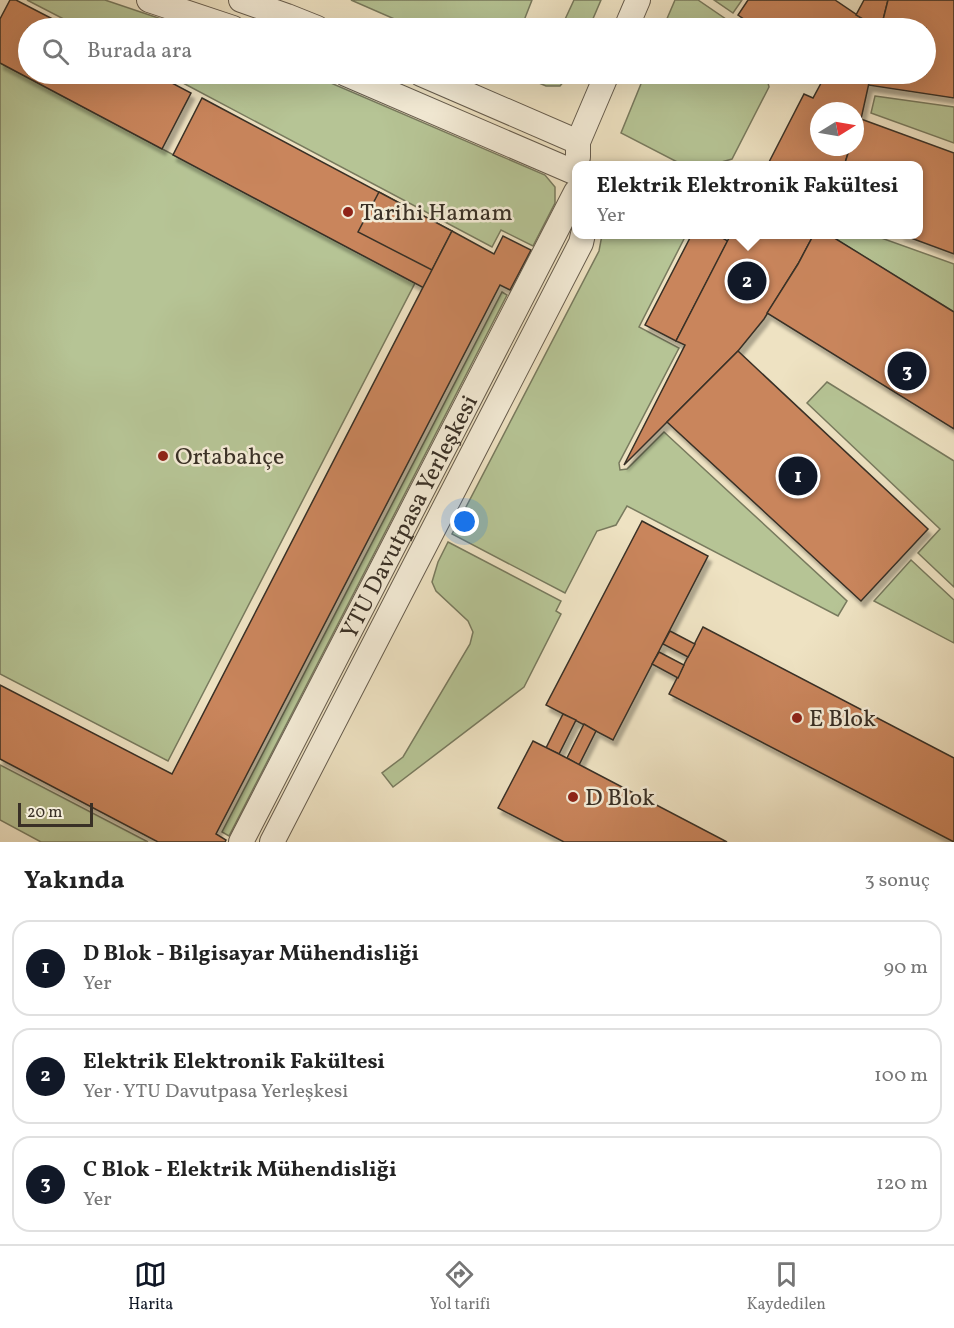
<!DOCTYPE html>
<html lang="tr">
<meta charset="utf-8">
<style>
:root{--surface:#fff;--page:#f6f6f6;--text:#222;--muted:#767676;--line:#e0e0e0;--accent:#111827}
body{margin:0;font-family:Vollkorn,serif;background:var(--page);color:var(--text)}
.compass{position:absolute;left:810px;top:102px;width:54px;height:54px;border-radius:50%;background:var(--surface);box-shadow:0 6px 24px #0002;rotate:79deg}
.scale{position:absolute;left:18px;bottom:15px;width:75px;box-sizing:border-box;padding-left:6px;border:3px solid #393026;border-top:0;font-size:16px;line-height:21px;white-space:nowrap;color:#393026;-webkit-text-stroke:4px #f4ecd7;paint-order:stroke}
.you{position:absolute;left:465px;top:522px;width:21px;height:21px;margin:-15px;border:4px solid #fff;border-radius:50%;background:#1a73e8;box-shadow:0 0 0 9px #1a73e833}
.badge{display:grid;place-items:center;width:39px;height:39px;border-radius:50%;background:var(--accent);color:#fff;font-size:20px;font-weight:700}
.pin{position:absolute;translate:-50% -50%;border:3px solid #fff;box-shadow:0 2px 6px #0006}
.popup{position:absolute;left:572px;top:161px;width:351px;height:78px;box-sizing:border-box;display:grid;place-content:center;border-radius:12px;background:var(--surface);filter:drop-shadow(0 2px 4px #0005);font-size:20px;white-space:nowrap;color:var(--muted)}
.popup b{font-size:22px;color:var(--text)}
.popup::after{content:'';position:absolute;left:50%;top:100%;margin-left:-12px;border:12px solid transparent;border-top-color:var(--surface)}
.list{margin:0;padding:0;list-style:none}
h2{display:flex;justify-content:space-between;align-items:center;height:78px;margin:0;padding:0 24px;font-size:26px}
h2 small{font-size:20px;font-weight:400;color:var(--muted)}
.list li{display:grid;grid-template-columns:39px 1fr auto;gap:18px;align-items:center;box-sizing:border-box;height:96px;margin:0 12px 12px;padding:0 12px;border:2px solid var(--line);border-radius:18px}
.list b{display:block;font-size:22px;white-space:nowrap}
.list p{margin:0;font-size:20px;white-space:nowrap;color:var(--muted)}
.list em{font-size:20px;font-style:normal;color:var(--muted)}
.icon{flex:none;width:33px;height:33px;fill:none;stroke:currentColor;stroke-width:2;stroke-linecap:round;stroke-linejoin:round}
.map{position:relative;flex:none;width:954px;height:842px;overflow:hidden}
.search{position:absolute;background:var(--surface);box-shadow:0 6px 24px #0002;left:18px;right:18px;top:18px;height:66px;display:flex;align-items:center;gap:15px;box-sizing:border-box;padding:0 21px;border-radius:33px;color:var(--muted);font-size:22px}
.sheet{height:402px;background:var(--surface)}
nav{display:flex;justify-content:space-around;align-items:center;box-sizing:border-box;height:84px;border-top:2px solid var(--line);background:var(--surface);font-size:16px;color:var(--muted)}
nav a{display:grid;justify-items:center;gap:3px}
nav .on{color:var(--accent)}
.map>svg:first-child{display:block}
.green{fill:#b6c495;stroke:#787a5e;stroke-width:1.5}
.building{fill:#c9855c;stroke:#393026;stroke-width:1.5;filter:url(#shadow)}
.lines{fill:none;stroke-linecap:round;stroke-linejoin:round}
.minor-casing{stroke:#665c4d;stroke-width:26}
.minor{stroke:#f4ecd7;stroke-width:24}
.poi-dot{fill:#8f2418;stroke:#f4ecd7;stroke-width:2}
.labels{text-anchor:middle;stroke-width:5;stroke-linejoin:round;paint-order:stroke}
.poi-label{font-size:24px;fill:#393026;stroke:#f4ecd7;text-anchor:start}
.street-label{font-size:24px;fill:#393026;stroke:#f4ecd7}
</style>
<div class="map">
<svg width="954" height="842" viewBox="0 0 954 842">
<defs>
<filter id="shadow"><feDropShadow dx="3.5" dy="6" stdDeviation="1.5" flood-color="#0004"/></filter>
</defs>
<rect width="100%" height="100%" fill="#eee2c2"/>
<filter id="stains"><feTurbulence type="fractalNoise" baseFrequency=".00333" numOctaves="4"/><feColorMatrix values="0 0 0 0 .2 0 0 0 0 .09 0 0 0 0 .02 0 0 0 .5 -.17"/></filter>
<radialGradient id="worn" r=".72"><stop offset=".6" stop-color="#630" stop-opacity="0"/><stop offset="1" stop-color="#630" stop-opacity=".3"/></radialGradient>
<g class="green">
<polygon points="27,0 105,0 188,28 81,28"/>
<polygon points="351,0 532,0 523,23 536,28 415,28"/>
<polygon points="574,0 601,0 589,28 561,28"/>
<polygon points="675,0 698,0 739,28 663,28"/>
<polygon points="714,0 742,0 733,13"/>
<polygon points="0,63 415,283 168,761 0,674"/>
<polygon points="166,74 310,74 545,175 555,187 555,203 533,246 501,230 492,247"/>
<polygon points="518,74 570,74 560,86 546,86"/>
<polygon points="645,74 766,74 769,87 732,159 711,165 683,165 621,133"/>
<polygon points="875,96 954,107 954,143 871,113"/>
<polygon points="602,235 686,235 639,327 679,348 619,463 620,470 627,469 664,432 847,601 838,616 627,506 616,525 597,531 565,593 452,534 599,251"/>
<polygon points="829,235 873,235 954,264 954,312"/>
<polygon points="502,292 507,295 229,836 222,832"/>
<polygon points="827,382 954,461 954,587 918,553 940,529 807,403"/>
<polygon points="448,542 561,601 556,611 561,614 524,687 393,787 382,773 403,757 470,644 473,632 468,621 436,591 432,582 438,562"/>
<polygon points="911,560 954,600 954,643 874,601"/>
<polygon points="0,765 148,842 41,842 0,820"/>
</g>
<g class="building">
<polygon points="10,0 16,0 70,28 28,28 28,74 155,74 191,93 162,149 0,63 0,19"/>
<polygon points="748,0 835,0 863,19 856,28 757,28 738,15"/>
<polygon points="864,0 888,0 881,28 856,28 863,19 856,15"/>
<polygon points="888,0 954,0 954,98 868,85 871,74 926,74 926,28 881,28"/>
<polygon points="826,74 871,74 861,119 855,134 855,111 819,111 819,147 850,147 844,166 767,166 804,94 813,98"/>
<polygon points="202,98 452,231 424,288 173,155"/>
<polygon points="861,119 954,153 954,254 900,234 918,234 918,166 844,166 850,147 855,147 855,134"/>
<polygon points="379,192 452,231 432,270 358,232"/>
<polygon points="452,231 494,254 503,236 531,250 510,290 500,285 216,834 226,840 225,842 158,842 0,759 0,685 172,774"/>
<polygon points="692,234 715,234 728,241 676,341 645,325"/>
<polygon points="731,234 814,234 798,264 764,319 738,351 624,465 685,345 676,341"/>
<polygon points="814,234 828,234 954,312 954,429 767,313 798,264"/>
<polygon points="738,351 928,529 861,601 667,422"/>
<polygon points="642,521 708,556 613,740 546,705"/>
<polygon points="703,627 954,758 954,842 669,694"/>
<polygon points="670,631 695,644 688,657 663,644"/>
<polygon points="659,652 684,665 678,678 652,664"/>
<polygon points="563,714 576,720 559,754 546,748"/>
<polygon points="584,724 596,731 579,765 567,758"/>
<polygon points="533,741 559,754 727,842 564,842 498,808"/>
</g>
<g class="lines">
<defs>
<g id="minor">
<polyline points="149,0 233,28"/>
<polyline points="241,0 287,16 317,28"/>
<polyline points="626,28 638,0"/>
<polyline points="346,74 576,173"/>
<polyline points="421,74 578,142"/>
<polyline points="578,157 578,142 607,74"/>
<path id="s1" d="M 241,842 L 576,192"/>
<polyline points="272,842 581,243 583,234"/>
</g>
</defs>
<use href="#minor" class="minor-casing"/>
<use href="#minor" class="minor"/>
</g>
<g class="poi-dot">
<circle cx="348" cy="212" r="6"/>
<circle cx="163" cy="456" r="6"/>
<circle cx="797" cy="718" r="6"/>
<circle cx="573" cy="797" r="6"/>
</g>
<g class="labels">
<g class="poi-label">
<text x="360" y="220">Tarihi Hamam</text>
<text x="175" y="464">Ortabahçe</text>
<text x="809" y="726">E Blok</text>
<text x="585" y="805">D Blok</text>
</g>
<g class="street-label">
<text dy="8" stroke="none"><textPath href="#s1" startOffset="366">YTU Davutpasa Yerleşkesi</textPath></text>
</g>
</g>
<rect width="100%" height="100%" filter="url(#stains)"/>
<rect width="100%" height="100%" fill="url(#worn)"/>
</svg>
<svg class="compass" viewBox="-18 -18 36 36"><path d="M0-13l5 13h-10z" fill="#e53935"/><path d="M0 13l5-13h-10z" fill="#767676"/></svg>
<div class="scale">20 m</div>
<div class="you"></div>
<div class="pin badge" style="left:798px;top:476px">1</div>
<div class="pin badge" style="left:747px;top:281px">2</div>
<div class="popup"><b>Elektrik Elektronik Fakültesi</b>Yer</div>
<div class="pin badge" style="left:907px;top:371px">3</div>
<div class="search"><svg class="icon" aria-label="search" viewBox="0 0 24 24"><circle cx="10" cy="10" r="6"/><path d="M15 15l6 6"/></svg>Burada ara</div>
</div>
<section class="sheet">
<h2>Yakında<small>3 sonuç</small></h2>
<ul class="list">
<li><span class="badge">1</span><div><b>D Blok - Bilgisayar Mühendisliği</b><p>Yer</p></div><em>90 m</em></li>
<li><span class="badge">2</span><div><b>Elektrik Elektronik Fakültesi</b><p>Yer · YTU Davutpasa Yerleşkesi</p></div><em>100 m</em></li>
<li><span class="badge">3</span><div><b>C Blok - Elektrik Mühendisliği</b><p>Yer</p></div><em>120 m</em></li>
</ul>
</section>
<nav>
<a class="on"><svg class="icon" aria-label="map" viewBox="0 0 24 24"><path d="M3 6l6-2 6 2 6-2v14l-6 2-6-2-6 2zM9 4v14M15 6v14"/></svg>Harita</a>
<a><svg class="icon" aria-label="directions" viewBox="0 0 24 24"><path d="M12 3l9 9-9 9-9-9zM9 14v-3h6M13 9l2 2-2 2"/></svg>Yol tarifi</a>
<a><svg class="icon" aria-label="saved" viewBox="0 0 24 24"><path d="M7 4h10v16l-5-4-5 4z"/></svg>Kaydedilen</a>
</nav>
